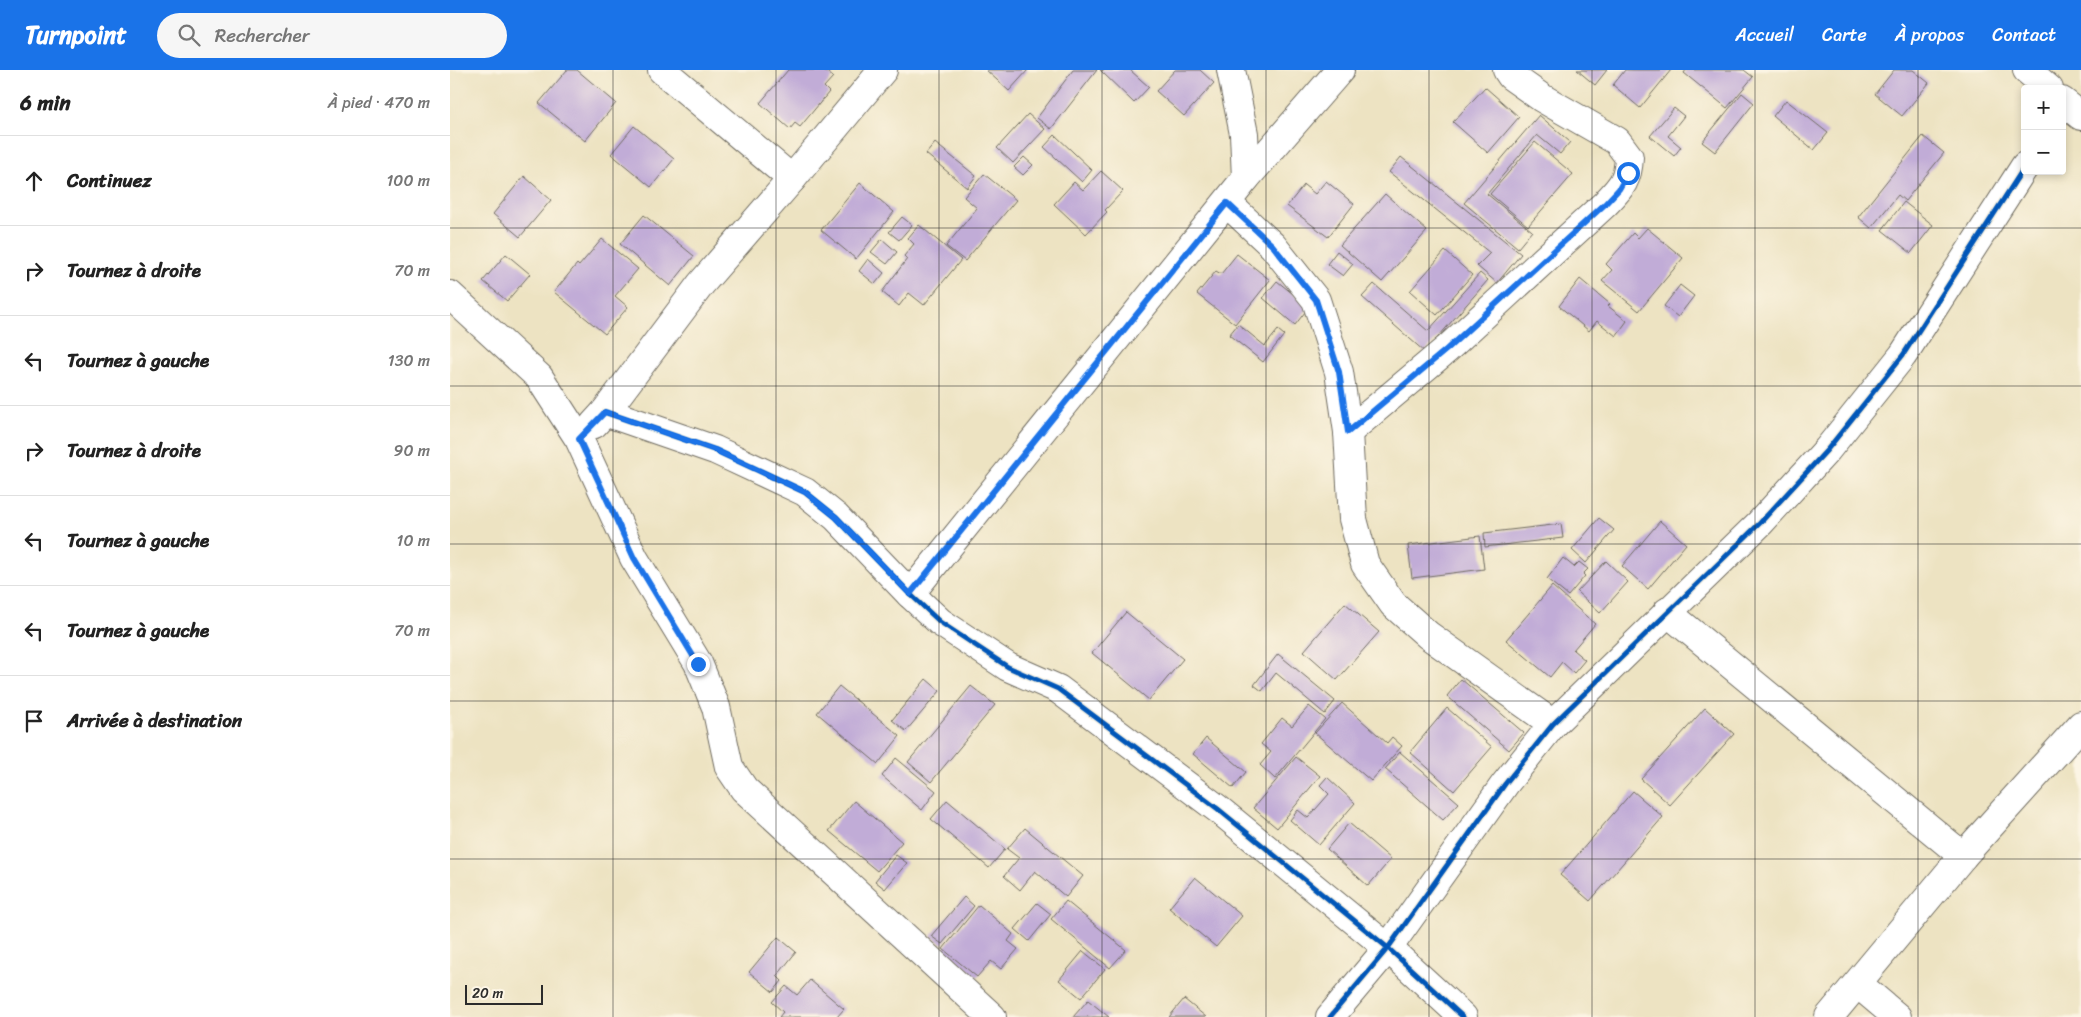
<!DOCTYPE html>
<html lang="fr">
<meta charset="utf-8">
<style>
:root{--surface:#fff;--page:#f6f6f6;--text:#222;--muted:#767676;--line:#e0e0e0;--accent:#1a73e8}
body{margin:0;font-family:Sriracha,sans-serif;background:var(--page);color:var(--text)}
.controls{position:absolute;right:15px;top:15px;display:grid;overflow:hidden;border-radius:5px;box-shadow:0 2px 8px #0003}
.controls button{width:45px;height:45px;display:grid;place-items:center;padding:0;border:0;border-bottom:1px solid var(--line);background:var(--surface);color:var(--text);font:25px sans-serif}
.scale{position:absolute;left:15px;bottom:12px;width:78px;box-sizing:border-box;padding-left:5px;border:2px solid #2b2b2b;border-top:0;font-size:14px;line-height:18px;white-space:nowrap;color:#2b2b2b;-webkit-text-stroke:4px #fcf5e5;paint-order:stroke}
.stop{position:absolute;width:15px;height:15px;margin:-11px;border:4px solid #1a73e8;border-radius:50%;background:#fff}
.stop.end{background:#1a73e8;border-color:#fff;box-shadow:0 1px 5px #0008}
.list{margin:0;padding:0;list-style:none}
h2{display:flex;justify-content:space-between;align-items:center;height:65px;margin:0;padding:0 20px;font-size:21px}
h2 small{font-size:16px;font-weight:400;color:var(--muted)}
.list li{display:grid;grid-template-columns:32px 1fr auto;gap:15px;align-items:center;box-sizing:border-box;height:90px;padding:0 20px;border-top:1px solid var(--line)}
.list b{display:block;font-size:19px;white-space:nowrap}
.list em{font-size:16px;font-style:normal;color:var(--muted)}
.icon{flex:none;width:28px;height:28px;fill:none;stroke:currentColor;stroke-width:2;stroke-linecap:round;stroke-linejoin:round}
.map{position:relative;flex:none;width:1631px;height:947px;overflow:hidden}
header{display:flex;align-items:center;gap:30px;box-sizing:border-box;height:70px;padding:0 25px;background:var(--accent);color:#fff}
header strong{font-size:24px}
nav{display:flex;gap:28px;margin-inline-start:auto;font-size:18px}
.search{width:350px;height:45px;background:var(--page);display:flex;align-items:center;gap:12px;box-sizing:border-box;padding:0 18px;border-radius:28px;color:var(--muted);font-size:19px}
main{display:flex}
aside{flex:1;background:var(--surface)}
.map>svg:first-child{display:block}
.building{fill:#c1acd7}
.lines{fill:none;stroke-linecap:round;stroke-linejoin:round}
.minor-casing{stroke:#6f6b60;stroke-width:30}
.minor{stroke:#fff;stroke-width:28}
.cycleway-casing{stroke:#fcf5e5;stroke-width:8}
.cycleway{stroke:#0057b8;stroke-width:5}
.route{stroke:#1a73e8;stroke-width:6}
.grid{fill:none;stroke:#2b2b2b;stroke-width:1;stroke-opacity:0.55}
</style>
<header>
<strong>Turnpoint</strong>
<div class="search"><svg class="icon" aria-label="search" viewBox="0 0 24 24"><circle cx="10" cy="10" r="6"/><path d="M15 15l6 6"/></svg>Rechercher</div>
<nav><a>Accueil</a><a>Carte</a><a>À propos</a><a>Contact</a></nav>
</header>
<main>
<aside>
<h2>6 min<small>À pied · 470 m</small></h2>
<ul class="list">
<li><svg class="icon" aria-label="ahead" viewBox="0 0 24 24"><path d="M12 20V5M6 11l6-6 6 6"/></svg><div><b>Continuez</b></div><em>100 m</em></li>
<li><svg class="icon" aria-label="right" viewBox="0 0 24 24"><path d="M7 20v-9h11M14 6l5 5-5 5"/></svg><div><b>Tournez à droite</b></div><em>70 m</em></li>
<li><svg class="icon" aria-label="left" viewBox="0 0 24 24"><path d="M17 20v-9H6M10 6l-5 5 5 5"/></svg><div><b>Tournez à gauche</b></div><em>130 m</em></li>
<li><svg class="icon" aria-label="right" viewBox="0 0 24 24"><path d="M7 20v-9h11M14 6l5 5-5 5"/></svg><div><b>Tournez à droite</b></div><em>90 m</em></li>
<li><svg class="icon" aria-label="left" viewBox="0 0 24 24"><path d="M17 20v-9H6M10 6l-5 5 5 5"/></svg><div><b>Tournez à gauche</b></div><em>10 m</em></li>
<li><svg class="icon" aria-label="left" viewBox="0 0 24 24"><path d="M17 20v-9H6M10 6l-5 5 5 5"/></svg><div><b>Tournez à gauche</b></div><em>70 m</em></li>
<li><svg class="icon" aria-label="arrive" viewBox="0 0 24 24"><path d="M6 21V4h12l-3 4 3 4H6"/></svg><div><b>Arrivée à destination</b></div></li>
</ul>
</aside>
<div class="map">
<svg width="1631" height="947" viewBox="0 0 1631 947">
<rect width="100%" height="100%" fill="#fcf5e5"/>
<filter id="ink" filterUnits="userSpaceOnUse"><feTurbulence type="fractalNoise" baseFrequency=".02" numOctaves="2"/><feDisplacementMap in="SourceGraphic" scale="10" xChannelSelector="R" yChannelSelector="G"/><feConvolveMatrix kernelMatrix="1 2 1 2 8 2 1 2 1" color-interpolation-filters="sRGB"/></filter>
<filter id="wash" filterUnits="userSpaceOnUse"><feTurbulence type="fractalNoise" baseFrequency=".0096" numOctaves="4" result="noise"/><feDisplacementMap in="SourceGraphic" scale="20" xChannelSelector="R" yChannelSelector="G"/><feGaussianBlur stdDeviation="1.12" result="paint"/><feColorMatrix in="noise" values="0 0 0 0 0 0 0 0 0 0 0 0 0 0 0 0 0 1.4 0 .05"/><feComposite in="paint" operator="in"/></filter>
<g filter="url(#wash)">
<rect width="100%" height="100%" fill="#ede3c2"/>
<g id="blocks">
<g class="building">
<polygon points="117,0 127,0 166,33 135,71 89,33"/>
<polygon points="338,0 374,0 383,7 374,17 379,22 350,57 345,53 340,59 310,33"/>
<polygon points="536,0 578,0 559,21"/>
<polygon points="623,0 647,0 601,59 587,48"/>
<polygon points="650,0 680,0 699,17 684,33"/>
<polygon points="725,0 750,0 764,13 734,46 706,21"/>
<polygon points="1127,0 1157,0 1145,15"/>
<polygon points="1175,0 1221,0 1190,38 1163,15"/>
<polygon points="1236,0 1294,0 1303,7 1277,38 1234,3"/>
<polygon points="1444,0 1463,0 1479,13 1452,46 1425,24"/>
<polygon points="1035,17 1069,47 1038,83 1003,52"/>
<polygon points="1292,23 1304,33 1265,82 1252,72"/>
<polygon points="1336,30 1378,63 1364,80 1323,46"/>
<polygon points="1224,38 1234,46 1218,66 1231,77 1224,86 1200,66"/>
<polygon points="578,44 595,59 563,93 547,78"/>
<polygon points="1089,45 1120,72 1110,84 1087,65 1037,124 1082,161 1068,178 1014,133"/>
<polygon points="184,56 224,89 201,117 161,84"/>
<polygon points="605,65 642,100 632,112 594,77"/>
<polygon points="1473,66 1494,83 1455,131 1448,125 1421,158 1408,147"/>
<polygon points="1085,72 1123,104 1078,156 1040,124"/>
<polygon points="485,73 526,106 517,118 476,84"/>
<polygon points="574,87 583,95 573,105 564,97"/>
<polygon points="951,87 1071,184 1047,213 1027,196 1040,183 939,102"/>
<polygon points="651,101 673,121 655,140 657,142 636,164 604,134 624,112 633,120"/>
<polygon points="534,104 566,130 515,191 496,176 527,138 514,127"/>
<polygon points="74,106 101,130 70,167 43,144"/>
<polygon points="876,111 904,134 878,167 837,136 854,115 865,124"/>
<polygon points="410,113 444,142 406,189 371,160"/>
<polygon points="935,124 977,161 932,212 890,175"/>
<polygon points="1454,132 1483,155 1461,183 1432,160"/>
<polygon points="194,145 244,186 220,216 170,174"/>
<polygon points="452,147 462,155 449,170 439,162"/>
<polygon points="469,155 511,190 474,235 459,223 449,236 432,222 457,189 454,186 464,174 458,168"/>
<polygon points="1197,158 1233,188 1189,241 1152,211 1162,200 1156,194 1183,163 1188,168"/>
<polygon points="152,169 188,199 165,226 178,237 155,264 104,222 127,194 129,196"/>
<polygon points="432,169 447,182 437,194 421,182"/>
<polygon points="887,181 903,194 893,206 877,194"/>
<polygon points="995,181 1022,205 987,245 960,221"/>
<polygon points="56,184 80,204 57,231 33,211"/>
<polygon points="787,184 820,210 785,254 747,224 766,201 771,204"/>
<polygon points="418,189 434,203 425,214 409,201"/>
<polygon points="1030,203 1038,210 975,282 912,227 924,214 978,261"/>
<polygon points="1130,209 1160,234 1158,236 1177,251 1166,266 1147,251 1139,261 1109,236"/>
<polygon points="827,211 859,237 845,255 813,228"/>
<polygon points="1230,215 1244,226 1228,247 1214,236"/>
<polygon points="788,254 815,276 828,260 834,265 813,292 779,265"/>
<polygon points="1149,448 1164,460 1136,493 1122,480"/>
<polygon points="1210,451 1236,474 1198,519 1172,496"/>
<polygon points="1111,454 1113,468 1035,477 1034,463"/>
<polygon points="1030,466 1034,499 962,508 958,475"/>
<polygon points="1113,488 1124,497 1129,492 1138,499 1133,504 1135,506 1118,526 1097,509"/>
<polygon points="1156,491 1178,512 1150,543 1127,522"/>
<polygon points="1102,516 1145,554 1123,580 1135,590 1124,603 1112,592 1100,607 1056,570"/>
<polygon points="895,533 929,562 887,610 854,581"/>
<polygon points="676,542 733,589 699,630 642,583"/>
<polygon points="828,584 885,631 875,644 826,603 812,621 804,615"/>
<polygon points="476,609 490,621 456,661 442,650"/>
<polygon points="1011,609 1074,663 1059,680 997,626"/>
<polygon points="389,616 450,666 428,694 367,643"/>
<polygon points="521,616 545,635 481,712 458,692"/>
<polygon points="892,633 937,673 942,667 952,676 921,711 865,663"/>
<polygon points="859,636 875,649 825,709 810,695 821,682 811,674 832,648 842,656"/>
<polygon points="997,638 1042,677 1004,721 960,682"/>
<polygon points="1255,638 1284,664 1220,735 1191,709"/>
<polygon points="756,668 796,702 783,718 743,684"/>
<polygon points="950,682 1009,733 993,750 935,699"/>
<polygon points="846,687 870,706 827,758 803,738"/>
<polygon points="446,688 486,721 472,740 432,706"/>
<polygon points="877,707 905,733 869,775 840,750 848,740 858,748 879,724 870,715"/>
<polygon points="1183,721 1213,747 1140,831 1110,805"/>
<polygon points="497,730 555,779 539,798 481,749"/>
<polygon points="404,731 452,772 427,801 379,761"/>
<polygon points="899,753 941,789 918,816 877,779"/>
<polygon points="575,758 633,806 616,827 585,801 570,820 554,806 569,788 557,779"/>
<polygon points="446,785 457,793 435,819 425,811"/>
<polygon points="745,807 792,846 766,877 719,838"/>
<polygon points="514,827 524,836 492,874 481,866"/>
<polygon points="616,831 676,880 660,898 601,849"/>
<polygon points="587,833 601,844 579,871 565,859"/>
<polygon points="529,835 563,864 558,871 568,879 551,899 541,891 527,907 493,879"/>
<polygon points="328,867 346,882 327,906 332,911 323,922 299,902"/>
<polygon points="633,881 655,899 631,928 609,910"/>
<polygon points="360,910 394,939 387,947 329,947 333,942 322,932 336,916 347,925"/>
<polygon points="734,929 756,947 719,947"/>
<polygon points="638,930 659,947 623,947"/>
</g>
</g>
</g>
<g filter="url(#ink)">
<use href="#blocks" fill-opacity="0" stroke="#6f6b60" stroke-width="1"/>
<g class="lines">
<defs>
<g id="minor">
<polyline points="212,0 342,109"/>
<polyline points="781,0 794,64 796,108"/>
<polyline points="1577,0 1599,19"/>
<polyline points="1612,31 1631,46"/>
<polyline points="777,133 823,176 866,230 889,302 898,362 903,449 915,494 943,534 978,565 1103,654"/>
<polyline points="0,225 89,307 129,369 184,488 248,593 266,637 279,697 294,719 542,947"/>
<polyline points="155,342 265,380 355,422 386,447 460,524 490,552 558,597 608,619 768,739 938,878 1013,947"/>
<polyline points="144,354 155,342 251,214 342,109 433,0"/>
<path d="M 898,362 L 997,279 L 1155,134 C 1171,117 1178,111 1179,87 L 1167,71 L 1092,28 L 1061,6 L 1057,0"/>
<polyline points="460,524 796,108 890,0"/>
<polyline points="1217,542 1513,786"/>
<polyline points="1408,914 1447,947"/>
<polyline points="880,947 938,878 1055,714 1103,654 1310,453 1377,380 1453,285 1575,96"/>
<polyline points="1379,947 1513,786 1631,655"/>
</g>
</defs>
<use href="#minor" class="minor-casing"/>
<use href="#minor" class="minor"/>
<defs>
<g id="cycleway">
<polyline points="155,342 265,380 355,422 386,447 460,524 490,552 558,597 608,619 768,739 938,878 1013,947"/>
<polyline points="880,947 938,878 1055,714 1103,654 1310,453 1377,380 1453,285 1575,96"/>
</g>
</defs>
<use href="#cycleway" class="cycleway-casing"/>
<use href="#cycleway" class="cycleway"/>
</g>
</g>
<g class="lines" filter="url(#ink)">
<polyline class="route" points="248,594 184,488 129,369 155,342 265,380 355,422 386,447 460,524 777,133 823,176 866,230 889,302 898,362 997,279 1155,134 1169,119 1178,103"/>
</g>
<path class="grid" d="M 163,0 L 163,947M 326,0 L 326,947M 489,0 L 489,947M 652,0 L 652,947M 816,0 L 816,947M 979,0 L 979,947M 1142,0 L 1142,947M 1305,0 L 1305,947M 1468,0 L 1468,947M 0,158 L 1631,158M 0,316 L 1631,316M 0,474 L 1631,474M 0,631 L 1631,631M 0,789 L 1631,789"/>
</svg>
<div class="controls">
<button>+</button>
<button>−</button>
</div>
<div class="scale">20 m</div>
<div class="stop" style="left:1178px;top:103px"></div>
<div class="stop end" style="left:248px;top:594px"></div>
</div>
</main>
